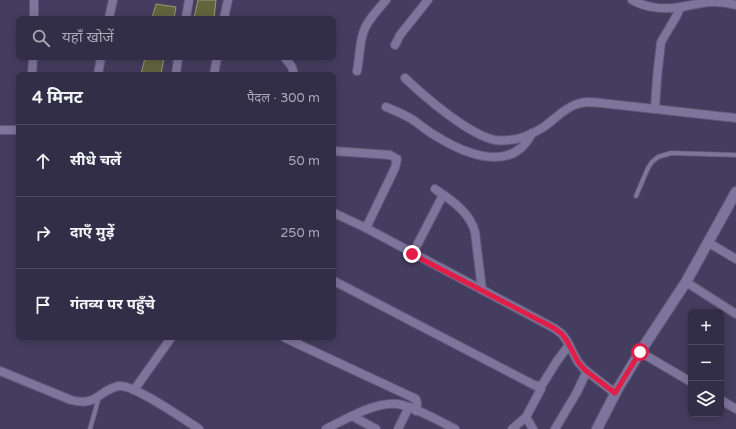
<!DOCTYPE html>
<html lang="hi">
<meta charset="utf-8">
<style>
:root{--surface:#332e47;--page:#3b364e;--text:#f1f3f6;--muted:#a9a8b4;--line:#4e4a60}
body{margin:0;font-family:"Varela Round","Noto Sans Devanagari",sans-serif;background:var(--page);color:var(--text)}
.controls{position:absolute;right:12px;bottom:12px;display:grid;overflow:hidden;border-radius:6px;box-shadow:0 2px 10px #0003}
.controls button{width:36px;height:36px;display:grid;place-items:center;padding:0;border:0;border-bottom:1px solid var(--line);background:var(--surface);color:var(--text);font:20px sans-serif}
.stop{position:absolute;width:12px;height:12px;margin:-9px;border:3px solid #e11d48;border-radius:50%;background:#fff}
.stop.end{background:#e11d48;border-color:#fff;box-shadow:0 1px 4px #0008}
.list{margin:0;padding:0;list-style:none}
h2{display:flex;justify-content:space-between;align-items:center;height:52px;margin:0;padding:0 16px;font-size:17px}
h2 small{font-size:13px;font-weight:400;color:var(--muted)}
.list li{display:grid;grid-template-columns:26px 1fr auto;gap:12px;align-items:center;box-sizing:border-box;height:72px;padding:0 16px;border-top:1px solid var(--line)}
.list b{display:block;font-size:15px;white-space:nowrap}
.list em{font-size:13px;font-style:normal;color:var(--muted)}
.icon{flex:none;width:22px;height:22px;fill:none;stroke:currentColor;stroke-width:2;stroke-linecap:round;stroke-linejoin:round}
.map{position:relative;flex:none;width:736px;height:429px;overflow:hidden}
.search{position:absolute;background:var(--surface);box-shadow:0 2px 10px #0003;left:16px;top:16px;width:320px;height:44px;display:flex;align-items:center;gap:10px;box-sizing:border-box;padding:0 14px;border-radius:6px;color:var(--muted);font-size:15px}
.panel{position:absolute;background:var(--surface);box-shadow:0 2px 10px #0003;left:16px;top:72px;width:320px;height:268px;border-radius:6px}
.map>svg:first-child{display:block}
.building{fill:#61653e;stroke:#979c72}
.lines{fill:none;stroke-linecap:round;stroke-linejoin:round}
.lane-casing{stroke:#5f5875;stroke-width:5.5}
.street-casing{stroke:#5f5875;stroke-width:10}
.secondary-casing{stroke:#5f5875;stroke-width:12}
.lane{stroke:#7d759b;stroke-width:4}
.street{stroke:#7d759b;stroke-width:8}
.secondary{stroke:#7d759b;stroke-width:10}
.route{stroke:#e11d48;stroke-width:5}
</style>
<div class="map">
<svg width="736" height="429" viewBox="0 0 736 429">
<rect width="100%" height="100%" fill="#443d5f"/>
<g class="building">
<polygon points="198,0 216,0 214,18 194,18"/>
<polygon points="156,4 176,7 174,18 152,18"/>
<polygon points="145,58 164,58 161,74 141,74"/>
</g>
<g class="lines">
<defs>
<g id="lane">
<polyline points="636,196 648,168 652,162 658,157 671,153 736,155"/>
<polyline points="90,429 99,397"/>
</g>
<g id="street">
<path d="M 632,0 C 646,8 665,10 680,7 C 688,6 695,4 702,3 C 713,1 725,2 736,5"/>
<polyline points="34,18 34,0"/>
<polyline points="109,18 113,0"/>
<polyline points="186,18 189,0"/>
<polyline points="224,18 228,0"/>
<polyline points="395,45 400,35 428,0"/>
<polyline points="285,58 292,67 294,74"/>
<path d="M 357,71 C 360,57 359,40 365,28 C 370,17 379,9 386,0"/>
<polyline points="32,74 33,58"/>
<polyline points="98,74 101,58"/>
<polyline points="176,74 178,58"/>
<polyline points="214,74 217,58"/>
<path d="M 405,78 C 425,97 469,135 495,140 C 511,142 528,137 542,128 C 553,121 564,108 577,104 C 585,101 593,102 601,103 L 736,118"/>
<path d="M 386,107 C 393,110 401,113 408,117 C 418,122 426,131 436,136 C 465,154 512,174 532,133"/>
<polyline points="655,109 657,78 661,42 677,15 680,8"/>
<polyline points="0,130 18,130"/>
<polyline points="334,151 390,155 397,159 395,168 366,228"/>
<path d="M 435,189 C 451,200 470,212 475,232 L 482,290"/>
<polyline points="334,213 366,228 554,328 562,334 567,341 578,362 585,370 615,393"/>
<polyline points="709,243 736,259"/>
<polyline points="413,253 443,195"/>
<polyline points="334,281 536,386 542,385 557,361 569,345"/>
<polyline points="686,282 736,314"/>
<polyline points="285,338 416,399 417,404 416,411"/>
<polyline points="640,352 691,382"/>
<path d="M 0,371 L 71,400 C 98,407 98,390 119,386 C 134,384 185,420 199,429"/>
<polyline points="134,390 171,338"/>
<polyline points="721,400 736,409"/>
<polyline points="352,416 376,429"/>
<polyline points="526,417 533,429"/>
<path d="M 326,429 C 346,419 376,401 398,404 C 413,406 441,422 455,429"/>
<polyline points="398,429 409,407"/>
<polyline points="512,429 526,417 541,389"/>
<polyline points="555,429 577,392 587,371"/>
</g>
<polyline id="secondary" points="597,429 617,390 640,352 686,282 736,192"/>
</defs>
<use href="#lane" class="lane-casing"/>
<use href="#street" class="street-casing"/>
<use href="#secondary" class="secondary-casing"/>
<use href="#lane" class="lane"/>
<use href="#street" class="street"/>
<use href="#secondary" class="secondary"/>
</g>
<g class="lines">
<polyline class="route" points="412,254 554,328 562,334 567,341 578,362 585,370 615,393 640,352"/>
</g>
</svg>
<div class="controls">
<button>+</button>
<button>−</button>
<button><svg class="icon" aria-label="layers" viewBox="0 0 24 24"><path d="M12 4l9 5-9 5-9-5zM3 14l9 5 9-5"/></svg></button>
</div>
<div class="stop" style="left:640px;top:352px"></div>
<div class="stop end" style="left:412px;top:254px"></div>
<div class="search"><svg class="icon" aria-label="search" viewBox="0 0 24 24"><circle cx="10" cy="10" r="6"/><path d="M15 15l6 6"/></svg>यहाँ खोजें</div>
<section class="panel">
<h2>4 मिनट<small>पैदल · 300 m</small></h2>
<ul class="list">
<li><svg class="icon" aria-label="ahead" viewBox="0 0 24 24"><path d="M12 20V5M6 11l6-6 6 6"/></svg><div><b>सीधे चलें</b></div><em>50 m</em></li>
<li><svg class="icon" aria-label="right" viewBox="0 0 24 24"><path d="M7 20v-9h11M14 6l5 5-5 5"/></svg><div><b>दाएँ मुड़ें</b></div><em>250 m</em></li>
<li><svg class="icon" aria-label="arrive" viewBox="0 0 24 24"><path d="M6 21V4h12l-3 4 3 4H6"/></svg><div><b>गंतव्य पर पहुँचे</b></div></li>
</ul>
</section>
</div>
